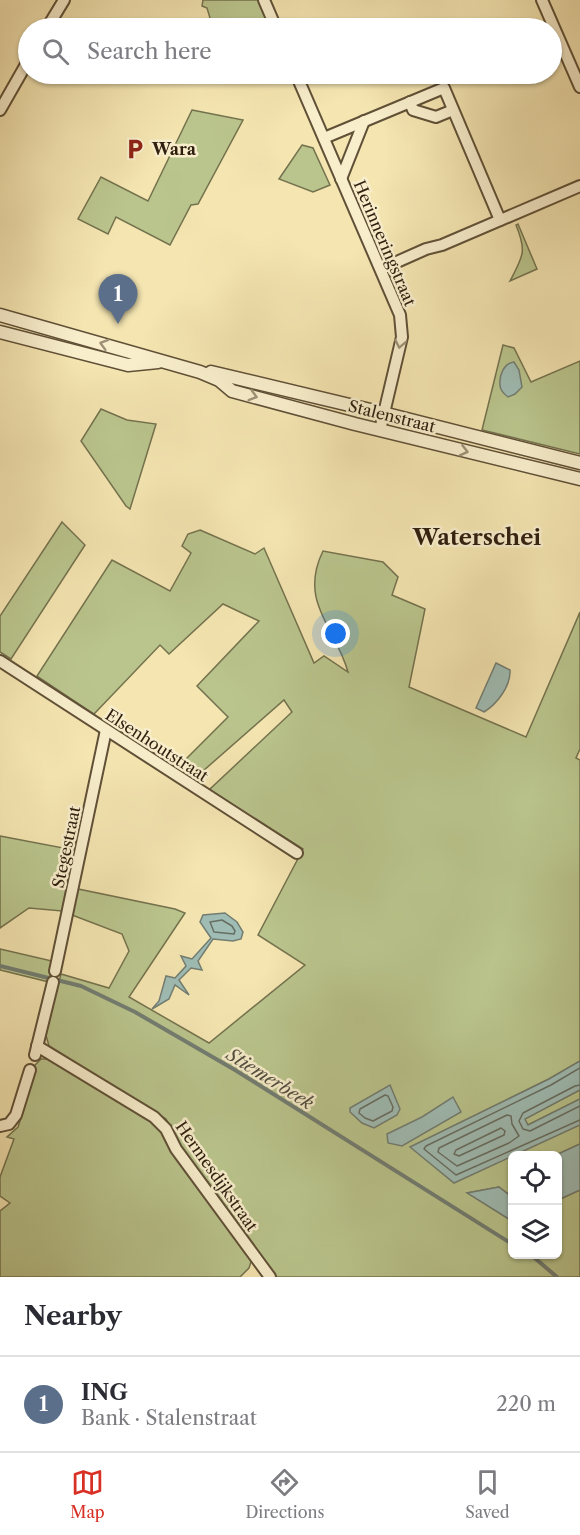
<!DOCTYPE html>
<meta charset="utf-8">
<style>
:root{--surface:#fff;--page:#f2f2f3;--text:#2b2b33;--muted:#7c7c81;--line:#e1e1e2;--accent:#d93025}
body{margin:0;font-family:"Libre Caslon Text",serif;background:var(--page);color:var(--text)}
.controls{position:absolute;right:18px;bottom:18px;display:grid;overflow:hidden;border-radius:9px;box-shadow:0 2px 4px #0004}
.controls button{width:54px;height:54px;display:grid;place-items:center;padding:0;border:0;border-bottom:2px solid var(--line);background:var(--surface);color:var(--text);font:30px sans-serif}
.you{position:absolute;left:336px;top:634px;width:21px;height:21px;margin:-15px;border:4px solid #fff;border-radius:50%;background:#1a73e8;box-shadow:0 0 0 9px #1a73e833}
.badge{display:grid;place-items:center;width:39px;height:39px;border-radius:50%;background:var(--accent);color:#fff;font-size:20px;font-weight:700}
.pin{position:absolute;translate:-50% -50px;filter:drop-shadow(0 2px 3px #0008)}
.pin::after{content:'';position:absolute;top:32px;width:21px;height:18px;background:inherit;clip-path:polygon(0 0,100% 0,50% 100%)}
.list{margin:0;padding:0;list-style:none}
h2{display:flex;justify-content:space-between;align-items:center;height:78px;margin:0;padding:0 24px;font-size:26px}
h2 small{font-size:20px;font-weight:400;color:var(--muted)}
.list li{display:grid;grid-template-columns:39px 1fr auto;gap:18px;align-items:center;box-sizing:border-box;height:96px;padding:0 24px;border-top:2px solid var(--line)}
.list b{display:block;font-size:22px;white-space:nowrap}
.list p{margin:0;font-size:20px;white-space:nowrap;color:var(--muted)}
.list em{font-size:20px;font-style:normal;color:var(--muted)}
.icon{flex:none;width:33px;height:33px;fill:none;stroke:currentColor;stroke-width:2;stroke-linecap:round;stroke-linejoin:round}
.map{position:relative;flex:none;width:580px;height:1277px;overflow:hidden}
.search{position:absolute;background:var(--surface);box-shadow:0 2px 4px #0004;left:18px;right:18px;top:18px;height:66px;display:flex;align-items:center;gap:15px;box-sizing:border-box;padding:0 21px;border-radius:33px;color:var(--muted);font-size:22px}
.sheet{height:174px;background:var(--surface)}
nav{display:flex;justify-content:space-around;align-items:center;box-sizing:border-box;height:84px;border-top:2px solid var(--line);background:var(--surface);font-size:16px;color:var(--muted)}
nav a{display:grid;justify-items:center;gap:3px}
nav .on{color:var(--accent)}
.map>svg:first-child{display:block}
.green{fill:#bac58d;stroke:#74724e;stroke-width:1.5}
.water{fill:#9fbdb5;stroke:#727d72;stroke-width:1.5}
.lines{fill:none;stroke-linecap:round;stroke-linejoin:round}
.shore{stroke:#676e62;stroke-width:1.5}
.stream{stroke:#727d72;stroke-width:4}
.minor-casing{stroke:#605037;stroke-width:14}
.tertiary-casing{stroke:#605037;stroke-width:15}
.minor{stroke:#f8eecc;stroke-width:10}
.tertiary{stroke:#f8eecc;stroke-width:12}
.oneway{stroke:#9e9076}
.labels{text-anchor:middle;stroke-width:5;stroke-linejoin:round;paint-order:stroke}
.poi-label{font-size:16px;font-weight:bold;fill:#2f1e0e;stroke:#f8eecc;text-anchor:start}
.street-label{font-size:16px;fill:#2f1e0e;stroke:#f8eecc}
.water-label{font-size:18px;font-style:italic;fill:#514e40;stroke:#f8eecc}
.district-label{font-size:22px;font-weight:bold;fill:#2f1e0e;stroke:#f8eecc}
</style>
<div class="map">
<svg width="580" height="1277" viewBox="0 0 580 1277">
<rect width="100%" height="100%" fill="#f4e5b1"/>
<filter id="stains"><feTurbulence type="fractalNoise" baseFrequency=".00333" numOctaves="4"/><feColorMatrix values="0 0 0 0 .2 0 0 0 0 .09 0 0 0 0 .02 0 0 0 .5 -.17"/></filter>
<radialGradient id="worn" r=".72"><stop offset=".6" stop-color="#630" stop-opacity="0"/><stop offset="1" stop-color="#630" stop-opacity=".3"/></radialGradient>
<g class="green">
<polygon points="203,0 259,0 271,28 213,28 207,8 202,6"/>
<polygon points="192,110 243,120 198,204 191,205 170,245 116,217 108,234 78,219 101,177 148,201"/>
<polygon points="302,145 313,148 330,185 313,192 279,179"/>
<path d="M 518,224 L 537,269 L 510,281 C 523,256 527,252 516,225 Z"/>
<polygon points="503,345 514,348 531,382 580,361 580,454 482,430"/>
<polygon points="101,409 127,420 156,424 130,509 126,506 81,441"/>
<polygon points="62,522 85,545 11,659 0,652 0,616"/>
<path d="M 200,530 L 255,554 L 264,548 L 314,663 L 324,656 L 348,672 C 336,628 298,602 323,551 L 383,562 L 398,577 L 392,595 L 425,609 L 409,687 L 526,737 L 580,612 L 580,749 L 576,758 L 580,760 L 580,1061 L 549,1079 L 411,1147 L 580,1124 L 580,1144 L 556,1155 L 512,1156 L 512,1197 L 499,1187 L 468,1193 L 512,1221 L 512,1254 L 558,1254 L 558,1200 L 580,1190 L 580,1277 L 274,1277 L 184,1154 L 166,1119 L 49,1046 L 45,1032 L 61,974 L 109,988 L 129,951 L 122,934 L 72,915 L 78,889 L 175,909 L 185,913 L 129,997 L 209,1043 L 305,965 L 258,935 L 303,849 L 209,790 L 292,712 L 284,700 L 195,778 L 178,767 L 228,717 L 197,686 L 259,621 L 223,604 L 169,654 L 160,645 L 94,714 L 37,676 L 112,560 L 170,591 L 191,553 L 182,546 L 188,534 Z"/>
<polygon points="0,836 74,850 62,911 29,908 0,928"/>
<polygon points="0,949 52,961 49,982 0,970"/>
<polygon points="41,1059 49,1059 152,1119 252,1259 249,1268 240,1277 0,1277 0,1211 10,1203 0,1196 0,1177 14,1139 7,1137 18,1127 35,1074 35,1065"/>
<polygon points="580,1090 580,1099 528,1125 524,1119"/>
</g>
<g class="water">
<path d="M 514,362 L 519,370 L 522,387 L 515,394 L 508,397 C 504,394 500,390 500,385 C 499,375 504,363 514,362 Z"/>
<path d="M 496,663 L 510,670 C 511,686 497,704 484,712 L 476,708 Z"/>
<polygon points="225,913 237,922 243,932 241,939 233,941 213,939 198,961 202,970 191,968 179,980 189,995 175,985 169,999 152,1009 159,1001 166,976 175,978 186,966 181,956 192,959 211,938 200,922 203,915"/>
<polygon points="580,1061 580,1090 525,1119 528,1125 580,1099 580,1125 454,1183 410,1147 549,1079"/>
<polygon points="390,1085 400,1109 397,1115 374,1128 362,1123 350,1112 350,1108"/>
<polygon points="453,1097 461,1112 402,1146 388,1143 387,1134 422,1117"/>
<polygon points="580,1144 580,1190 558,1200 556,1155"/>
<polygon points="499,1187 512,1197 512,1221 467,1193"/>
</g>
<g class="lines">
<g class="shore">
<polygon points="222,920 232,926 235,931 234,934 214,932 210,922"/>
<polyline points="580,1068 551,1085 426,1146 424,1149 456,1175 580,1120"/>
<polyline points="580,1085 575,1086 523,1113 519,1121 523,1129 530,1131 580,1106"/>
<polygon points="385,1095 388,1096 393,1107 392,1111 373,1121 365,1118 359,1113 360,1109"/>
<polygon points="507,1115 511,1116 512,1124 519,1136 509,1143 457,1166 438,1152 439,1148"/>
<polygon points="501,1128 505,1131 504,1135 459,1156 454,1154 456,1150"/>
</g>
<g class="stream">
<polyline points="0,966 81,986 135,1012 235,1070 512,1244"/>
<polyline points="530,1254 557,1277"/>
</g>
<defs>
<g id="minor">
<polyline points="264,0 276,28"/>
<polyline points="542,0 580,87"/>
<polyline points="47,28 64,0"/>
<polyline points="296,74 400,315 402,337 380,430"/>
<polyline points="410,102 413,110 436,117 453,110"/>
<polyline points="0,110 28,61"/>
<polyline points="324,138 444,88 500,220"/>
<polyline points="341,179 364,121"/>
<polyline points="381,269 426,249 442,245 580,186"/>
<polyline points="0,661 297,853"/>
<polyline points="55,971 106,730"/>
<polyline points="37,1046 154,1117 166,1129 176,1149 270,1277"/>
<polyline points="35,1055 53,982"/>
<polyline points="0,1126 9,1124 16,1115 30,1070"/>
</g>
<g id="tertiary">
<polyline points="0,315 200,372 219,380 232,391 355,424 580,479"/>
<polyline points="0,332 128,365 158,362"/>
<polyline points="211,372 383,413 580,463"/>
</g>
</defs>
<use href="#minor" class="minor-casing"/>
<use href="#tertiary" class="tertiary-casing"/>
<use href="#minor" class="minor"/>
<use href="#tertiary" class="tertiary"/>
</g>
<defs><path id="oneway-chevron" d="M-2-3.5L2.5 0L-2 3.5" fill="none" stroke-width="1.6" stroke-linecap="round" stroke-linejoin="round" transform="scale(1.5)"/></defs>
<g class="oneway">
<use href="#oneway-chevron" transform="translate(104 344) rotate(-164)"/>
<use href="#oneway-chevron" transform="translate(400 344) rotate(101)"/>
<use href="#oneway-chevron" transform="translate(253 396) rotate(16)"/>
<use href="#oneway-chevron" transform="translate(464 451) rotate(14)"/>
</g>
<defs>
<symbol id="parking-bare" viewBox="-9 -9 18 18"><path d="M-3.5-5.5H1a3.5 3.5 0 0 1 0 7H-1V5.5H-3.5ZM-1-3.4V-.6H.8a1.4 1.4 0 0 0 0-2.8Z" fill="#8f2418" stroke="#f8eecc" stroke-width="2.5" paint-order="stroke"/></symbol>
</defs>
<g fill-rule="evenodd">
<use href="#parking-bare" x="120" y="134" width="30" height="30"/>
</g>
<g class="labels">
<g class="poi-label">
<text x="152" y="155">Wara</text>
</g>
<g class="street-label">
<text transform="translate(385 243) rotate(67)" y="6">Herinneringstraat</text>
<text transform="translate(392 416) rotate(14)" y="6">Stalenstraat</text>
<text transform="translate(157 745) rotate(33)" y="6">Elsenhoutstraat</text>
<text transform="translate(66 847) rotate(-78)" y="6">Stegestraat</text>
<text transform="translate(217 1176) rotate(55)" y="6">Hermesdijkstraat</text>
</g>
<g class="water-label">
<text transform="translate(270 1079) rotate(32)" y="6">Stiemerbeek</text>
</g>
<g class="district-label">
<text x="477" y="545">Waterschei</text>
</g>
</g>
<rect width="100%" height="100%" filter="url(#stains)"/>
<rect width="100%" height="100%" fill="url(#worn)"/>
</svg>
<div class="controls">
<button><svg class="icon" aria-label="locate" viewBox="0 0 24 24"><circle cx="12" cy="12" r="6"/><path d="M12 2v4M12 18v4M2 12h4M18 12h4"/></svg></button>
<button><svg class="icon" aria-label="layers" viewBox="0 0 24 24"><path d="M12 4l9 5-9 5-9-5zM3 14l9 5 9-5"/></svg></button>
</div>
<div class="you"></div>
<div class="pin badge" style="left:118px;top:324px;background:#5c6f8a">1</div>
<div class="search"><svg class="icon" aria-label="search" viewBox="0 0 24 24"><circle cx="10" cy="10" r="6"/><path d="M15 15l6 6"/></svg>Search here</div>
</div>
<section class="sheet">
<h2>Nearby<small></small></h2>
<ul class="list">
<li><span class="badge" style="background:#5c6f8a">1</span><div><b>ING</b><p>Bank · Stalenstraat</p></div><em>220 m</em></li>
</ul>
</section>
<nav>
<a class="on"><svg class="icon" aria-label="map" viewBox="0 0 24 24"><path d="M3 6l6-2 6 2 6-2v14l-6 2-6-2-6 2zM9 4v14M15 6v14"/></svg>Map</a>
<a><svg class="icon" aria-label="directions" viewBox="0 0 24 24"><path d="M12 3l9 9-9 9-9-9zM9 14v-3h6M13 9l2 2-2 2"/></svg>Directions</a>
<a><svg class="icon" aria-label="saved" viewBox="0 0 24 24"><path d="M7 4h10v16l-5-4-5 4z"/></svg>Saved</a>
</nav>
